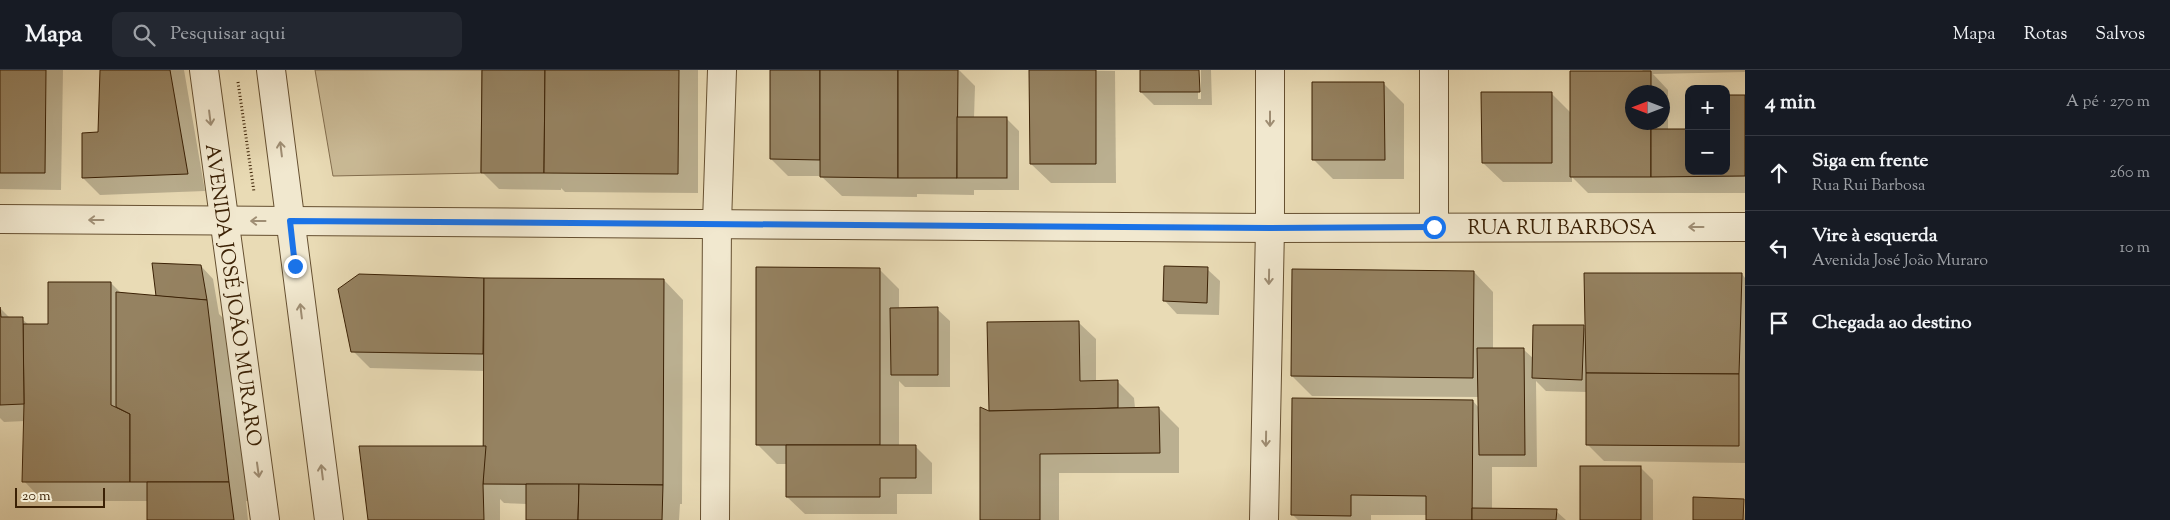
<!DOCTYPE html>
<html lang="pt">
<meta charset="utf-8">
<style>
:root{--surface:#171b24;--page:#242831;--text:#f1f3f6;--muted:#9ea1a6;--line:#363941}
body{margin:0;font-family:"Sorts Mill Goudy",serif;background:var(--page);color:var(--text)}
.controls{position:absolute;right:15px;top:15px;display:grid;overflow:hidden;border-radius:10px;box-shadow:0 5px 20px #0002}
.controls button{width:45px;height:45px;display:grid;place-items:center;padding:0;border:0;border-bottom:1px solid var(--line);background:var(--surface);color:var(--text);font:25px sans-serif}
.compass{position:absolute;left:1625px;top:15px;width:45px;height:45px;border-radius:50%;background:var(--surface);box-shadow:0 5px 20px #0002;rotate:270deg}
.scale{position:absolute;left:15px;bottom:12px;width:90px;box-sizing:border-box;padding-left:5px;border:2px solid #3b2105;border-top:0;font-size:14px;line-height:18px;white-space:nowrap;color:#3b2105;-webkit-text-stroke:4px #f1e8cf;paint-order:stroke}
.stop{position:absolute;width:15px;height:15px;margin:-11px;border:4px solid #1a73e8;border-radius:50%;background:#fff}
.stop.end{background:#1a73e8;border-color:#fff;box-shadow:0 1px 5px #0008}
.list{margin:0;padding:0;list-style:none}
h2{display:flex;justify-content:space-between;align-items:center;height:65px;margin:0;padding:0 20px;font-size:21px}
h2 small{font-size:16px;font-weight:400;color:var(--muted)}
.list li{display:grid;grid-template-columns:32px 1fr auto;gap:15px;align-items:center;box-sizing:border-box;height:75px;padding:0 20px;border-top:1px solid var(--line)}
.list b{display:block;font-size:19px;white-space:nowrap}
.list p{margin:0;font-size:16px;white-space:nowrap;color:var(--muted)}
.list em{font-size:16px;font-style:normal;color:var(--muted)}
.icon{flex:none;width:28px;height:28px;fill:none;stroke:currentColor;stroke-width:2;stroke-linecap:round;stroke-linejoin:round}
.map{position:relative;flex:none;width:1745px;height:450px;overflow:hidden}
header{display:flex;align-items:center;gap:30px;box-sizing:border-box;height:70px;padding:0 25px;background:var(--surface);border-bottom:1px solid var(--line)}
header strong{font-size:24px}
nav{display:flex;gap:28px;margin-inline-start:auto;font-size:18px}
.search{width:350px;height:45px;background:var(--page);display:flex;align-items:center;gap:12px;box-sizing:border-box;padding:0 18px;border-radius:10px;color:var(--muted);font-size:19px}
main{display:flex}
aside{flex:1;background:var(--surface)}
.map>svg:first-child{display:block}
.green{fill:#cbbb97;stroke:#836e4e}
.shadow{fill:#0003;fill-rule:evenodd}
.building{fill:#958261;stroke:#3b2105}
.lines{fill:none;stroke-linecap:round;stroke-linejoin:round}
.minor-casing{stroke:#665031;stroke-width:30}
.tertiary-casing{stroke:#665031;stroke-width:30}
.path{stroke:#3b2105;stroke-width:3;stroke-dasharray:1 2.5;stroke-linecap:butt}
.minor{stroke:#f1e8cf;stroke-width:28}
.tertiary{stroke:#f1e8cf;stroke-width:28}
.oneway{stroke:#9f8e74}
.route{stroke:#1a73e8;stroke-width:6}
.labels{text-anchor:middle;stroke-width:4.5;stroke-linejoin:round;paint-order:stroke}
.street-label{font-size:20px;fill:#3b2105;stroke:#f1e8cf}
</style>
<header>
<strong>Mapa</strong>
<div class="search"><svg class="icon" aria-label="search" viewBox="0 0 24 24"><circle cx="10" cy="10" r="6"/><path d="M15 15l6 6"/></svg>Pesquisar aqui</div>
<nav><a>Mapa</a><a>Rotas</a><a>Salvos</a></nav>
</header>
<main>
<div class="map">
<svg width="1745" height="450" viewBox="0 0 1745 450">
<rect width="100%" height="100%" fill="#e9dbb5"/>
<filter id="stains"><feTurbulence type="fractalNoise" baseFrequency=".004" numOctaves="4"/><feColorMatrix values="0 0 0 0 .2 0 0 0 0 .09 0 0 0 0 .02 0 0 0 .5 -.17"/></filter>
<radialGradient id="worn" r=".72"><stop offset=".6" stop-color="#630" stop-opacity="0"/><stop offset="1" stop-color="#630" stop-opacity=".3"/></radialGradient>
<polygon class="green" points="315,0 482,0 481,103 333,106"/>
<g class="shadow">
<polygon points="0,0 63,0 61,120 0,119"/>
<polygon points="101,0 184,0 205,121 100,125 83,108 99,63"/>
<polygon points="483,0 698,0 698,123 565,122 561,118 561,120 499,119 482,102"/>
<polygon points="772,0 959,0 975,16 974,48 1006,48 1019,61 1019,120 974,120 974,125 917,124 917,127 842,126 821,106 788,106 771,89"/>
<polygon points="1031,0 1115,1 1116,113 1051,113 1031,94"/>
<polygon points="1141,0 1198,0 1198,29 1201,29 1201,0 1211,0 1212,35 1154,35 1141,22"/>
<path d="M 1642,0 L 1745,0 L 1745,2 L 1653,4 L 1668,20 L 1668,60 L 1689,60 L 1689,101 L 1726,101 L 1745,26 L 1745,123 L 1588,123 L 1572,107 L 1572,112 L 1503,112 L 1483,93 L 1551,23 L 1571,43 L 1644,2 ZM 1632,22 L 1662,22 L 1662,52 L 1632,52 Z"/>
<polygon points="1384,14 1404,34 1404,109 1333,109 1313,89"/>
<polygon points="201,196 213,209 219,244 226,251 249,431 246,431 248,450 148,450 148,431 43,431 24,411 25,351 4,352 0,348 0,238 11,249 22,249 29,255 49,255 111,213 122,224 160,227"/>
<polygon points="879,199 899,219 899,239 937,239 950,251 950,317 905,317 899,311 899,376 915,376 932,393 932,424 897,424 897,444 805,444 787,427 787,394 777,394 757,374"/>
<polygon points="1207,199 1220,211 1219,245 1177,244 1165,231"/>
<polygon points="1474,202 1493,222 1493,279 1523,279 1534,289 1583,257 1587,260 1742,204 1745,208 1745,393 1604,391 1587,374 1587,322 1546,321 1536,311 1537,397 1492,397 1492,440 1556,441 1566,450 1427,450 1428,445 1371,445 1371,450 1298,450 1293,445 1473,331 1479,338 1479,327 1312,326 1292,306"/>
<polygon points="360,205 485,210 664,210 683,230 682,434 680,434 679,450 527,450 527,434 504,433 500,429 500,450 369,450 484,377 485,301 370,298 353,281"/>
<polygon points="1078,252 1096,269 1096,312 1117,311 1134,328 1135,338 1159,338 1179,358 1179,403 1059,403 1059,450 981,450 990,342"/>
<polygon points="1640,397 1653,410 1653,450 1581,450"/>
<polygon points="1743,430 1745,450 1694,450"/>
</g>
<g class="building">
<polygon points="0,0 46,0 45,103 0,103"/>
<polygon points="100,0 170,0 188,104 82,108 82,63 98,62"/>
<polygon points="482,0 545,0 544,103 481,103"/>
<polygon points="545,0 679,0 678,104 544,103"/>
<polygon points="770,0 820,0 820,90 770,89"/>
<polygon points="820,0 898,0 898,108 820,107"/>
<polygon points="898,0 958,0 957,108 898,108"/>
<polygon points="1029,0 1096,0 1096,94 1030,94"/>
<polygon points="1140,0 1199,0 1200,22 1140,22"/>
<polygon points="1570,1 1651,1 1651,22 1632,22 1632,52 1651,52 1651,107 1570,107"/>
<polygon points="1312,12 1384,12 1385,90 1312,90"/>
<polygon points="1481,22 1552,22 1552,93 1482,93"/>
<polygon points="1688,25 1689,101 1726,101 1726,25 1745,25 1745,106 1651,107 1651,59 1688,59"/>
<rect x="957" y="47" width="50" height="61"/>
<polygon points="152,193 201,195 207,230 156,226"/>
<polygon points="1164,196 1208,197 1207,233 1163,231"/>
<polygon points="756,197 880,198 880,375 756,375"/>
<polygon points="1292,199 1474,201 1473,308 1291,306"/>
<polygon points="1584,203 1742,203 1739,304 1586,303"/>
<polygon points="359,204 484,208 483,284 351,282 338,219"/>
<polygon points="484,208 664,209 663,415 483,414"/>
<polygon points="48,212 111,212 111,335 130,344 130,412 22,412 24,334 23,254 48,254"/>
<polygon points="116,222 207,230 229,412 130,412 130,344 116,337"/>
<polygon points="0,237 1,247 23,247 24,334 0,335"/>
<polygon points="938,237 938,305 891,305 890,238"/>
<polygon points="1079,251 1080,311 1118,310 1118,338 989,341 987,252"/>
<polygon points="1533,255 1584,255 1582,310 1532,308"/>
<polygon points="1477,278 1524,278 1525,385 1479,385"/>
<polygon points="1586,303 1739,304 1739,376 1586,375"/>
<polygon points="1292,328 1473,330 1472,450 1426,450 1426,426 1351,425 1351,446 1291,445"/>
<polygon points="980,337 989,341 1159,337 1160,383 1040,384 1040,450 980,450"/>
<polygon points="786,375 916,375 916,408 880,408 880,427 786,427"/>
<polygon points="359,376 486,376 483,414 484,450 368,450"/>
<rect x="1580" y="396" width="61" height="54"/>
<polygon points="147,412 229,412 234,450 147,450"/>
<polygon points="526,414 579,414 578,450 526,450"/>
<polygon points="579,414 663,415 662,450 578,450"/>
<polygon points="1693,427 1744,429 1743,450 1693,450"/>
<polygon points="1472,438 1557,439 1556,450 1472,450"/>
</g>
<g class="lines">
<defs>
<g id="minor">
<polyline points="1434,0 1434,157"/>
<polyline points="0,149 1270,158 1745,157"/>
<polyline points="715,450 717,153 722,0"/>
<polyline points="1264,450 1270,158 1270,0"/>
</g>
<g id="tertiary">
<polyline points="204,0 265,450"/>
<polyline points="271,0 329,450"/>
</g>
</defs>
<use href="#minor" class="minor-casing"/>
<use href="#tertiary" class="tertiary-casing"/>
<polyline class="path" points="238,12 254,122"/>
<use href="#minor" class="minor"/>
<use href="#tertiary" class="tertiary"/>
</g>
<defs><path id="oneway-shaft" d="M-6 0H5M1.5-3L5.5 0L1.5 3" fill="none" stroke-width="1.6" stroke-linecap="round" stroke-linejoin="round" transform="scale(1.25)"/></defs>
<g class="oneway">
<use href="#oneway-shaft" transform="translate(210 48) rotate(83)"/>
<use href="#oneway-shaft" transform="translate(1270 49) rotate(90)"/>
<use href="#oneway-shaft" transform="translate(281 79) rotate(-97)"/>
<use href="#oneway-shaft" transform="translate(96 150) rotate(-180)"/>
<use href="#oneway-shaft" transform="translate(258 151) rotate(-180)"/>
<use href="#oneway-shaft" transform="translate(1696 157) rotate(180)"/>
<use href="#oneway-shaft" transform="translate(1269 207) rotate(91)"/>
<use href="#oneway-shaft" transform="translate(301 241) rotate(-97)"/>
<use href="#oneway-shaft" transform="translate(1266 369) rotate(91)"/>
<use href="#oneway-shaft" transform="translate(258 400) rotate(82)"/>
<use href="#oneway-shaft" transform="translate(322 402) rotate(-97)"/>
</g>
<g class="lines">
<polyline class="route" points="295,196 290,151 1270,158 1434,157"/>
</g>
<g class="labels">
<g class="street-label">
<text x="1562" y="164">RUA RUI BARBOSA</text>
<text transform="translate(234 225) rotate(82)" y="7">AVENIDA JOSÉ JOÃO MURARO</text>
</g>
</g>
<rect width="100%" height="100%" filter="url(#stains)"/>
<rect width="100%" height="100%" fill="url(#worn)"/>
</svg>
<div class="controls">
<button>+</button>
<button>−</button>
</div>
<svg class="compass" viewBox="-18 -18 36 36"><path d="M0-13l5 13h-10z" fill="#e53935"/><path d="M0 13l5-13h-10z" fill="#9ea1a6"/></svg>
<div class="scale">20 m</div>
<div class="stop" style="left:1434px;top:157px"></div>
<div class="stop end" style="left:295px;top:196px"></div>
</div>
<aside>
<h2>4 min<small>A pé · 270 m</small></h2>
<ul class="list">
<li><svg class="icon" aria-label="ahead" viewBox="0 0 24 24"><path d="M12 20V5M6 11l6-6 6 6"/></svg><div><b>Siga em frente</b><p>Rua Rui Barbosa</p></div><em>260 m</em></li>
<li><svg class="icon" aria-label="left" viewBox="0 0 24 24"><path d="M17 20v-9H6M10 6l-5 5 5 5"/></svg><div><b>Vire à esquerda</b><p>Avenida José João Muraro</p></div><em>10 m</em></li>
<li><svg class="icon" aria-label="arrive" viewBox="0 0 24 24"><path d="M6 21V4h12l-3 4 3 4H6"/></svg><div><b>Chegada ao destino</b></div></li>
</ul>
</aside>
</main>
